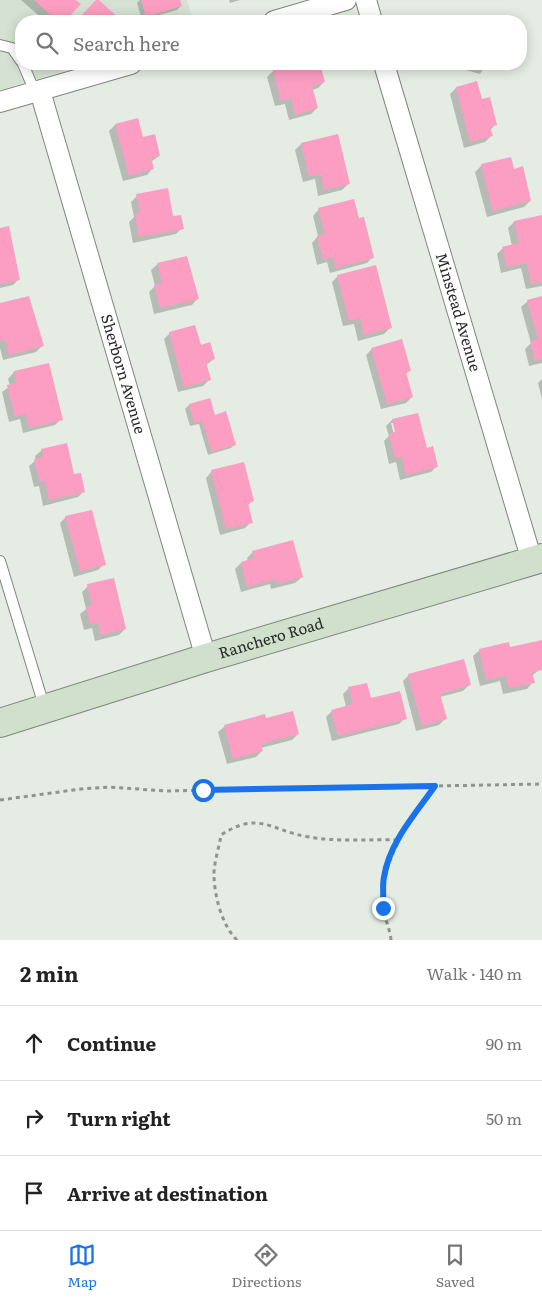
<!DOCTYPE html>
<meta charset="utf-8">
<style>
:root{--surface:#fff;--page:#f2f2f2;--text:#222;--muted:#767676;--line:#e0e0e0;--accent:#1a73e8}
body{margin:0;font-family:Literata,serif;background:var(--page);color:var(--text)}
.stop{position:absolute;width:15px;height:15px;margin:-11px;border:4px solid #1a73e8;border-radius:50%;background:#fff}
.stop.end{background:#1a73e8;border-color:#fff;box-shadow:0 1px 5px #0008}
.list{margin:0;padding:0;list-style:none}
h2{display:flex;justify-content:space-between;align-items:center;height:65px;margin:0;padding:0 20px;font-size:21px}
h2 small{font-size:16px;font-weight:400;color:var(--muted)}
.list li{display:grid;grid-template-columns:32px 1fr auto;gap:15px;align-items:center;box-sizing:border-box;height:75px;padding:0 20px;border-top:1px solid var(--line)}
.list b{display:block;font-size:19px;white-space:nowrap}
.list em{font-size:16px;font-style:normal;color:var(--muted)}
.icon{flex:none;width:28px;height:28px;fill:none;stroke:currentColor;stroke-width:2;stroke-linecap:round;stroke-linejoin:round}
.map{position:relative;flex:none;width:542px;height:940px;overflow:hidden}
.search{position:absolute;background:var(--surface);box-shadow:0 2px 12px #0003;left:15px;right:15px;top:15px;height:55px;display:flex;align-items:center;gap:12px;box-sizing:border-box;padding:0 18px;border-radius:20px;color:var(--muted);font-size:19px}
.sheet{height:290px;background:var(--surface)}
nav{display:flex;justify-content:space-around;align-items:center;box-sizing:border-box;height:70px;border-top:1px solid var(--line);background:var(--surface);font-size:14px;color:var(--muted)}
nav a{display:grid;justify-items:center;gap:2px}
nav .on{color:var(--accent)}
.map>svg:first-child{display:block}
.built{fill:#d5e2d3}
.shadow{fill:#0003;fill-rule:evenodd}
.building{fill:#fb9ec1}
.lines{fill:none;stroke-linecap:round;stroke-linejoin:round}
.lane-casing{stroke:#7f867d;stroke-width:12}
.street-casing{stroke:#7f867d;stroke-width:22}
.secondary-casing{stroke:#7f867d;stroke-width:30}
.path{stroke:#8f948e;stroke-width:3;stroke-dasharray:4 4;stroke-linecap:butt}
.lane{stroke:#fff;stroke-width:10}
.street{stroke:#fff;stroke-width:20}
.secondary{stroke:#d0e0cc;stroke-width:28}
.route{stroke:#1a73e8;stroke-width:6}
.labels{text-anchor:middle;stroke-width:4.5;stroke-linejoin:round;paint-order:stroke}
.street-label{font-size:15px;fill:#272926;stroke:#f2f9f0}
</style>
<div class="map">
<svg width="542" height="940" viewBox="0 0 542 940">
<rect width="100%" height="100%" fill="#e4ece3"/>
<polygon class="built" points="0,0 187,0 193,21 21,21 21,64 87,64 0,90"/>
<g class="shadow">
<polygon points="21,0 74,0 79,4 63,21 45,21"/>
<polygon points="140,0 179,0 181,6 177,10 142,20 137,3"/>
<polygon points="229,0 240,0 230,3"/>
<polygon points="465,19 474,21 462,21"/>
<polygon points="300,64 305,64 307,69 324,82 318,88 312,90 317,108 311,114 289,120 285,104 275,106 267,77 273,71"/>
<polygon points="444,64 487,64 480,74"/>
<polygon points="476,83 481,101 496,124 490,130 491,136 485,142 464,148 450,94 456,88"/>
<polygon points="115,125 142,139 159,156 151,162 153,168 147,175 123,181 109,131"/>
<polygon points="301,144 348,184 342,190 318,196 315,179 303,182 295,150"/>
<polygon points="510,158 513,170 530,201 524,207 487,217 475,172 481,166"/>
<polygon points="137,196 172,218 182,228 176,234 133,243 129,222 134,217 131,202"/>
<polygon points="319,209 358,220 373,257 367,263 330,273 327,262 317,265 312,243 318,236 313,216"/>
<polygon points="542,216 542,286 526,289 521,268 501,273 497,254 503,248 512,246 508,228 514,222"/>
<polygon points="0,229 19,279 13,285 0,288"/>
<polygon points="158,264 198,298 192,305 154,314 149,292 155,286 151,270"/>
<polygon points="338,276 390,328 384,334 358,341 354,324 343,326 332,282"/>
<polygon points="542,297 542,363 529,366 525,349 531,343 521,307 528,301"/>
<polygon points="0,304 42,346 36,352 3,360 0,348"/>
<polygon points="170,333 200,346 214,359 206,365 210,379 203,386 178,392 164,339"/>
<polygon points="372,349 409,371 406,374 412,397 406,403 381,409 366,355"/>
<polygon points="48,364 61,419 55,425 23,433 20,419 9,422 2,392 10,386 8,379 14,372"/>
<polygon points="542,379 542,399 538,383"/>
<polygon points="209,399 214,416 235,444 231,448 208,455 199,424 190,426 185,409 189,405"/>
<path d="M 417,414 L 426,450 L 437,466 L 431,472 L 400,480 L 396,462 L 389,464 L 384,441 L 389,436 L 386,426 L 392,420 ZM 391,423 L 394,423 L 398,438 L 395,439 Z"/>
<polygon points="42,450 73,476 84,491 78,497 43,506 39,486 34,487 29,466 36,460 35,456"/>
<polygon points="212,471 252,501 247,506 251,522 245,528 220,535 206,478"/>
<polygon points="66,517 104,564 98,570 74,577 60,523"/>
<polygon points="253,552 302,577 295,583 271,589 270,584 241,592 235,569 241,563 248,561 247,558"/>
<polygon points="88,586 125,629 119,635 95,641 92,628 84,630 80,614 86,609 82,592"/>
<polygon points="542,642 542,667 532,676 533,682 527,689 503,694 500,681 480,686 473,656 480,650 509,649"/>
<polygon points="409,675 469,685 463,691 440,697 445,719 439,725 416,731 403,681"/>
<polygon points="349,688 370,700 405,718 399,724 332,741 326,717 332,711 346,707 343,694"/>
<polygon points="265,719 298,734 292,740 261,748 262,751 256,757 227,764 218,732 225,726"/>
</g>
<g class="building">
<polygon points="34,0 76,0 81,4 65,21 57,21"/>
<polygon points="96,0 99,0 122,21 76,21"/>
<polygon points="141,0 180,0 182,6 146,17"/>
<polygon points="295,64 306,64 307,67 320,64 325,82 312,86 318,108 295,115 291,98 281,101 273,70"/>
<polygon points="472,64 489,64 487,69"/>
<polygon points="477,81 482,99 490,97 497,125 490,127 493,136 470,142 456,87"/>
<polygon points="138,118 143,137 155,134 160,156 151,158 154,169 129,176 115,124"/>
<polygon points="338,134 350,184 324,190 321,174 309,176 301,143"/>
<polygon points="511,157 514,169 523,166 531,201 493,211 481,164"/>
<polygon points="168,188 173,216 181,215 184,229 139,237 135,214 140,213 136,194"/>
<polygon points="354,199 359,218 364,217 374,258 336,268 333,257 323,260 317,236 325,234 318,208"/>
<polygon points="542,215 542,282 531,284 527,263 507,267 502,247 519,243 514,221"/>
<polygon points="9,226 20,280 0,284 0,228"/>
<polygon points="187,256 199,299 160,308 154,285 162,283 157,263"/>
<polygon points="376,265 392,328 364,335 360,318 349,321 337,275"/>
<polygon points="29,296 44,346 9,355 5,340 0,341 0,303"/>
<polygon points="542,296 542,359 535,361 530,341 538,339 527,300"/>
<polygon points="195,325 201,345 210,342 215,359 206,362 211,380 184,387 169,332"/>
<polygon points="402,339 411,371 406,372 413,397 387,404 371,348"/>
<polygon points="49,363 63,420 29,428 26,414 15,417 7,385 16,383 14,371"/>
<polygon points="210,398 215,415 226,411 236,445 212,452 202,421 194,423 189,404"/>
<polygon points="418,413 427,448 433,446 438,467 406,475 402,457 395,458 389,434 395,432 392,419"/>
<polygon points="67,443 74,474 81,473 85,492 49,500 45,481 40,482 34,459 43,457 41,449"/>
<polygon points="244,462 254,501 248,503 253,523 226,529 211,470"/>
<polygon points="92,510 106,565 80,571 65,516"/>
<polygon points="293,540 303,577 277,584 276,579 247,587 241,562 254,558 252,551"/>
<polygon points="114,578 126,629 101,635 98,623 90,624 86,607 92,605 87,584"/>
<polygon points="542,640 542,670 532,672 535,683 509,688 506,676 486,680 479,649 509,642 510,647"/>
<polygon points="464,659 471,685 440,694 447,719 422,726 408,674"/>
<polygon points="367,683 371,698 400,691 407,719 338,736 331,710 353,704 348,687"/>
<polygon points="293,711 299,734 261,744 263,751 233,759 224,725 265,714 266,718"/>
</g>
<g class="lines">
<defs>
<g id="lane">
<polyline points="0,45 12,48 21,61"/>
<polyline points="23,64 35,92"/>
<polyline points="0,561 45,709"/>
</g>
<g id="street">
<polyline points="366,0 372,21"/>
<polyline points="274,21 346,0"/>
<path id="s1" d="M 384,64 L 532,561"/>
<path id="s2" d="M 40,91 L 206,658"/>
<polyline points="0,102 131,64"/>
</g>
<g id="secondary">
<path id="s3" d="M 0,723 L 206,658 L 542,558"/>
</g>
</defs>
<use href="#lane" class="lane-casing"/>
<use href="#street" class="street-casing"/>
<use href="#secondary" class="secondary-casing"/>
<g class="path">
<polyline points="0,800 81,789 109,787 166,791 542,784"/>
<path d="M 237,940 C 222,926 214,895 214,874 C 214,862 219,848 221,835 C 259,810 271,831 309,837 C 335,842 371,839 398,840"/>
<path d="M 391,940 C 390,929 384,917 383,906 C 381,858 408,824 434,787"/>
</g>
<use href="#lane" class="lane"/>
<use href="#street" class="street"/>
<use href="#secondary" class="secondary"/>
</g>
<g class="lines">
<path class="route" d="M 203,790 L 435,786 C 416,813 389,843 384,877 C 382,886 384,898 383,908"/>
</g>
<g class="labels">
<g class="street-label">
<text dy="5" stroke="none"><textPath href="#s1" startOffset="259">Minstead Avenue</textPath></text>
<text dy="5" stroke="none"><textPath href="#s2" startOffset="295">Sherborn Avenue</textPath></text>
<text dy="5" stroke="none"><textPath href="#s3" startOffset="284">Ranchero Road</textPath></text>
</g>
</g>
</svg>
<div class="stop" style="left:203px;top:790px"></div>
<div class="stop end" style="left:383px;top:908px"></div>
<div class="search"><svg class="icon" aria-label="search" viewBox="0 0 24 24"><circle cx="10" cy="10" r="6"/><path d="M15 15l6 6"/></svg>Search here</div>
</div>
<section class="sheet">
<h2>2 min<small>Walk · 140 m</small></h2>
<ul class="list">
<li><svg class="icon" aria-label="ahead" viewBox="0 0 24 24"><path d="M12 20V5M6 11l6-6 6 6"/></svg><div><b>Continue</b></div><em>90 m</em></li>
<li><svg class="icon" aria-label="right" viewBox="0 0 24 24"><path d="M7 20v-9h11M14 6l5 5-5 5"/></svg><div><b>Turn right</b></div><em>50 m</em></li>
<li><svg class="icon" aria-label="arrive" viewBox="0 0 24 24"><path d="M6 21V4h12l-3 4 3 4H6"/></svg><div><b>Arrive at destination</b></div></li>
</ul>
</section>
<nav>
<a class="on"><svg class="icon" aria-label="map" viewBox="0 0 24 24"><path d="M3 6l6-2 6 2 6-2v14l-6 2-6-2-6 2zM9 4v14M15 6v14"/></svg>Map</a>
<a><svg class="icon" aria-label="directions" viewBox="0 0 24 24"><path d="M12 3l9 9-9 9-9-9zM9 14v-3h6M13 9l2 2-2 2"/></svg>Directions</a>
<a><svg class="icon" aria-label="saved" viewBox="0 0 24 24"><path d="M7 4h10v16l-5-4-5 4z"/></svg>Saved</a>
</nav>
